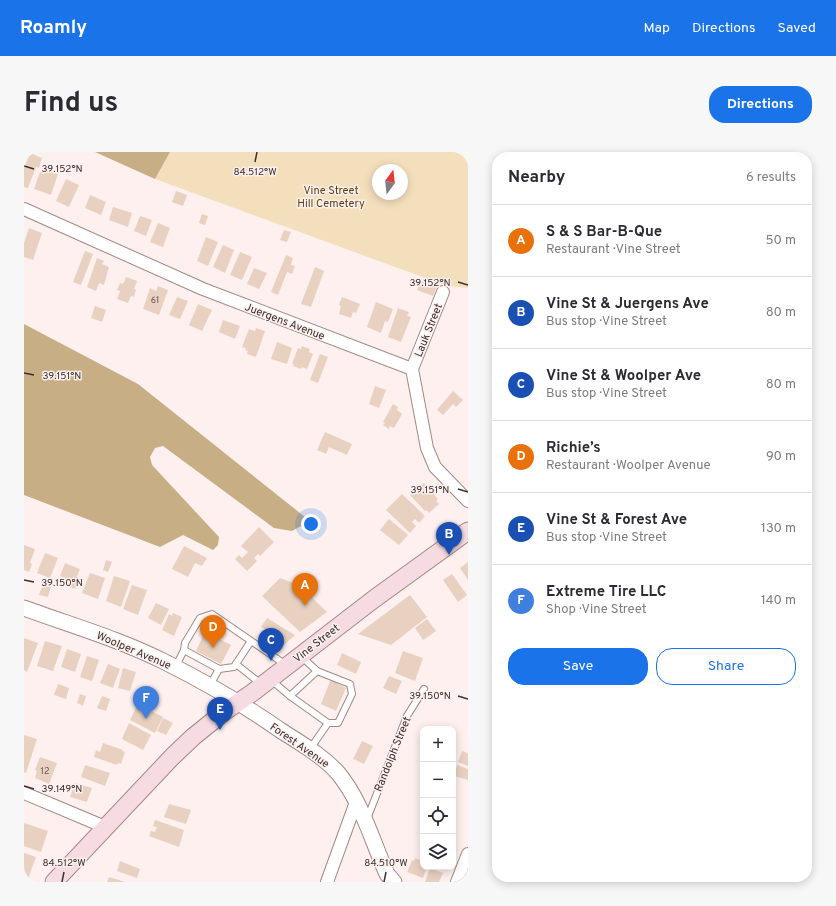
<!DOCTYPE html>
<meta charset="utf-8">
<style>
:root{--surface:#fff;--page:#f7f7f7;--text:#2b2b33;--muted:#7c7c81;--line:#e1e1e2;--accent:#1a73e8}
body{margin:0;font-family:Overpass,sans-serif;background:var(--page);color:var(--text)}
.controls{position:absolute;right:12px;bottom:12px;display:grid;overflow:hidden;border-radius:8px;box-shadow:0 2px 10px #0003}
.controls button{width:36px;height:36px;display:grid;place-items:center;padding:0;border:0;border-bottom:1px solid var(--line);background:var(--surface);color:var(--text);font:20px sans-serif}
.compass{position:absolute;left:348px;top:12px;width:36px;height:36px;border-radius:50%;background:var(--surface);box-shadow:0 2px 10px #0003;rotate:15deg}
.you{position:absolute;left:287px;top:372px;width:14px;height:14px;margin:-10px;border:3px solid #fff;border-radius:50%;background:#1a73e8;box-shadow:0 0 0 6px #1a73e833}
.badge{display:grid;place-items:center;width:26px;height:26px;border-radius:50%;background:var(--accent);color:#fff;font-size:13px;font-weight:700}
.pin{position:absolute;translate:-50% -33px;filter:drop-shadow(0 1px 2px #0008)}
.pin::after{content:'';position:absolute;top:21px;width:14px;height:12px;background:inherit;clip-path:polygon(0 0,100% 0,50% 100%)}
.list{margin:0;padding:0;list-style:none}
h2{display:flex;justify-content:space-between;align-items:center;height:52px;margin:0;padding:0 16px;font-size:17px}
h2 small{font-size:13px;font-weight:400;color:var(--muted)}
.list li{display:grid;grid-template-columns:26px 1fr auto;gap:12px;align-items:center;box-sizing:border-box;height:72px;padding:0 16px;border-top:1px solid var(--line)}
.list b{display:block;font-size:15px;white-space:nowrap}
.list p{margin:0;font-size:13px;white-space:nowrap;color:var(--muted)}
.list em{font-size:13px;font-style:normal;color:var(--muted)}
.actions{display:flex;gap:8px;padding:12px 16px}
.actions a{flex:1;padding:9px 0;border:1px solid var(--accent);border-radius:16px;text-align:center;font-size:14px;color:var(--accent)}
.actions .main{background:var(--accent);color:#fff}
.icon{flex:none;width:22px;height:22px;fill:none;stroke:currentColor;stroke-width:2;stroke-linecap:round;stroke-linejoin:round}
.map{position:relative;flex:none;width:444px;height:730px;overflow:hidden;border-radius:16px}
header{display:flex;align-items:center;gap:24px;box-sizing:border-box;height:56px;padding:0 20px;background:var(--accent);color:#fff}
header strong{font-size:19px}
nav{display:flex;gap:22px;margin-inline-start:auto;font-size:14px}
.intro{display:flex;align-items:center;justify-content:space-between;box-sizing:border-box;height:96px;padding:0 24px}
h1{margin:0;font-size:28px}
.button{padding:10px 18px;border-radius:16px;background:var(--accent);color:#fff;font-size:14px;font-weight:700}
main{display:flex;gap:24px;padding:0 24px}
aside{flex:1;background:var(--surface);border-radius:16px;box-shadow:0 2px 10px #0003}
.map>svg:first-child{display:block}
.green{fill:#f4dfbd;fill-rule:evenodd}
.forest{fill:#c7ae85}
.building{fill:#e9d1c1}
.lines{fill:none;stroke-linecap:round;stroke-linejoin:round}
.service-casing{stroke:#a48883;stroke-width:8}
.minor-casing{stroke:#a48883;stroke-width:14}
.tertiary-casing{stroke:#a48883;stroke-width:17}
.secondary-casing{stroke:#a48883;stroke-width:19}
.service{stroke:#fff;stroke-width:6}
.minor{stroke:#fff;stroke-width:12}
.tertiary{stroke:#fff;stroke-width:15}
.secondary{stroke:#f6dbe2;stroke-width:17}
.ticks{fill:none;stroke:#3b302e;stroke-width:1.5}
.labels{text-anchor:middle;stroke-width:3;stroke-linejoin:round;paint-order:stroke}
.number-label{font-size:9px;fill:#665853}
.park-label{font-size:11px;fill:#593f0b;stroke:#fdf0ee}
.street-label{font-size:11px;fill:#3b302e;stroke:#fdf0ee}
.ticks-label{font-size:10px;text-anchor:middle;fill:#3b302e;stroke:#fdf0ee;stroke-width:3;stroke-linejoin:round;paint-order:stroke}
</style>
<header>
<strong>Roamly</strong>
<nav><a>Map</a><a>Directions</a><a>Saved</a></nav>
</header>
<div class="intro"><h1>Find us</h1><a class="button">Directions</a></div>
<main>
<div class="map">
<svg width="444" height="730" viewBox="0 0 444 730">
<rect width="100%" height="100%" fill="#fdf0ee"/>
<path class="green" d="M 146,0 L 444,0 L 444,136 L 423,134 L 131,27 ZM 354,18 L 378,18 L 378,42 L 354,42 Z"/>
<g class="forest">
<polygon points="71,0 146,0 131,27"/>
<polygon points="0,172 114,232 286,369 268,379 250,376 139,294 131,296 126,305 128,313 195,385 194,393 189,398 159,383 136,395 0,343"/>
</g>
<g class="building">
<polygon points="6,1 18,6 15,16 12,15 4,36 0,35 0,17"/>
<polygon points="22,18 34,22 27,43 10,37 16,20 20,21"/>
<polygon points="42,27 55,33 45,55 32,49"/>
<polygon points="152,39 163,43 159,54 148,50"/>
<polygon points="66,43 82,50 77,63 61,56"/>
<polygon points="89,55 108,61 104,75 85,68"/>
<polygon points="178,62 184,64 181,73 175,71"/>
<polygon points="116,64 128,68 122,84 110,79"/>
<polygon points="134,71 146,76 139,95 126,90"/>
<polygon points="5,76 18,81 9,108 0,105 0,91"/>
<polygon points="260,78 267,80 263,90 256,88"/>
<polygon points="182,85 194,90 184,114 173,109"/>
<polygon points="199,93 210,98 201,121 189,115"/>
<polygon points="61,99 69,102 57,133 49,130"/>
<polygon points="216,100 228,105 218,128 206,123"/>
<polygon points="262,103 269,106 267,113 271,114 268,122 263,120 254,143 247,140"/>
<polygon points="73,106 80,109 78,112 85,115 80,133 75,131 72,139 63,135"/>
<polygon points="291,115 300,119 287,155 277,152"/>
<polygon points="230,116 243,121 235,137 223,132"/>
<polygon points="102,125 113,129 110,137 112,138 110,145 107,144 104,151 93,147 96,139 93,138 96,131 99,132"/>
<polygon points="392,127 413,135 409,144 393,138 395,133 390,131"/>
<polygon points="134,134 144,138 135,163 119,157 126,136 132,139"/>
<polygon points="153,145 164,149 156,167 145,163"/>
<polygon points="318,145 336,152 332,161 329,160 327,166 315,162 317,154 315,153"/>
<polygon points="352,150 369,157 364,170 361,169 357,181 343,175"/>
<polygon points="174,152 188,158 178,179 165,173"/>
<polygon points="71,154 82,158 78,170 67,166"/>
<polygon points="374,156 385,160 383,164 387,165 377,190 364,185"/>
<polygon points="199,168 216,174 211,187 195,180"/>
<polygon points="232,176 241,179 232,205 223,202 224,199 221,198 222,196 218,195 225,177 231,179"/>
<polygon points="253,190 268,196 263,212 247,207"/>
<polygon points="278,194 286,197 285,200 289,202 283,217 278,215 277,217 269,214 270,212 268,212 274,196 277,197"/>
<polygon points="296,202 304,205 294,231 286,228"/>
<polygon points="351,234 362,238 355,256 345,252"/>
<polygon points="429,239 439,248 432,255 429,252 419,263 413,258"/>
<polygon points="369,252 374,255 373,258 378,262 370,276 366,274 365,277 359,273 361,271 359,270"/>
<polygon points="301,280 328,292 323,303 305,295 302,302 293,298"/>
<polygon points="400,331 414,347 412,349 415,352 405,361 402,358 401,359 386,343 388,342 387,340 394,333 396,335"/>
<polygon points="378,342 401,364 395,371 391,367 388,370 392,374 386,381 362,358"/>
<polygon points="365,367 384,383 375,393 356,378"/>
<polygon points="235,375 250,390 236,404 234,402 230,406 233,409 223,419 211,407 215,403 218,406 224,400 217,394"/>
<polygon points="0,393 11,397 6,411 8,412 5,420 0,418"/>
<polygon points="160,394 183,406 178,414 171,411 164,425 148,417"/>
<polygon points="21,401 34,406 26,426 13,421"/>
<polygon points="82,408 88,410 84,420 79,418"/>
<polygon points="444,410 444,428 436,416"/>
<polygon points="41,411 56,417 53,425 55,426 51,437 38,432 41,426 36,424"/>
<polygon points="66,421 81,426 74,447 58,441"/>
<polygon points="428,422 443,443 434,450 419,428"/>
<polygon points="90,424 106,429 97,455 82,449"/>
<polygon points="256,426 275,433 303,460 276,480 238,444"/>
<polygon points="19,432 27,434 24,445 15,443"/>
<polygon points="108,433 123,438 114,463 99,457"/>
<polygon points="386,443 403,465 367,493 334,482"/>
<polygon points="132,451 145,457 137,473 124,466"/>
<polygon points="149,461 158,465 150,484 138,478 145,462 148,464"/>
<polygon points="243,466 271,483 260,493 239,480 241,477 237,475"/>
<polygon points="403,467 412,479 399,488 391,476"/>
<polygon points="181,480 207,493 197,512 172,499"/>
<polygon points="0,486 14,491 3,520 0,518"/>
<polygon points="21,489 38,494 29,519 13,514"/>
<polygon points="43,497 57,502 51,520 37,515"/>
<polygon points="379,499 399,506 391,529 371,521"/>
<polygon points="318,501 337,510 332,522 313,513"/>
<polygon points="63,504 75,508 68,529 56,525"/>
<polygon points="84,512 96,517 89,536 76,531"/>
<polygon points="99,516 112,520 106,539 94,536"/>
<polygon points="365,524 378,529 372,542 359,536"/>
<polygon points="307,527 316,529 314,532 322,536 312,559 297,552"/>
<polygon points="34,532 45,536 42,547 30,543"/>
<polygon points="56,542 62,544 59,554 53,551"/>
<polygon points="78,544 86,547 82,559 73,556"/>
<polygon points="114,552 139,565 131,581 106,568"/>
<polygon points="139,566 149,571 142,583 133,579"/>
<polygon points="105,571 127,583 119,598 98,587"/>
<polygon points="0,583 13,587 2,621 0,620"/>
<polygon points="338,589 349,594 340,612 329,607"/>
<polygon points="79,591 99,598 98,599 101,600 97,612 94,611 93,613 70,605 72,598 76,600"/>
<polygon points="438,599 444,601 444,614 434,610"/>
<polygon points="16,605 33,611 25,632 11,626 13,619 11,618"/>
<polygon points="61,613 86,621 81,634 57,625"/>
<polygon points="433,613 444,617 444,628 430,624"/>
<polygon points="51,631 68,636 63,650 46,645"/>
<polygon points="145,652 167,658 162,672 140,665"/>
<polygon points="131,668 160,678 155,695 125,684 127,679 131,680 133,675 129,674"/>
<polygon points="0,671 24,679 17,700 0,694"/>
<polygon points="0,701 12,705 4,727 0,725"/>
<polygon points="391,706 399,709 399,715 403,715 399,726 383,720 388,708 390,709"/>
<polygon points="96,709 116,717 113,726 93,719"/>
<polygon points="406,716 419,721 415,730 401,730"/>
<polygon points="85,725 101,730 83,730"/>
</g>
<g class="lines">
<defs>
<g id="service">
<polyline points="160,498 195,517 210,515 227,489"/>
<polyline points="278,505 293,519"/>
<polyline points="212,512 237,532"/>
<polyline points="152,514 160,498 161,491 176,466 188,462 262,513"/>
<polyline points="247,528 266,544 304,571 286,597"/>
<polyline points="186,533 195,517"/>
<polyline points="266,544 293,519 326,532 328,542 314,571 304,571"/>
<polyline points="343,667 383,564 400,537"/>
</g>
<g id="minor">
<polyline points="0,57 179,137 388,217 403,296 411,315 444,349"/>
<polyline points="388,217 419,140"/>
<polyline points="0,641 81,675"/>
<polyline points="303,730 332,650"/>
<polyline points="433,730 444,702"/>
</g>
<path id="tertiary" d="M 0,456 C 46,473 95,487 139,509 C 179,529 219,552 256,578 C 276,591 298,603 314,621 C 338,650 348,689 363,722 L 370,730"/>
<polyline id="secondary" points="30,730 148,605 169,585 200,560 228,541 350,447 444,379"/>
</defs>
<use href="#service" class="service-casing"/>
<use href="#minor" class="minor-casing"/>
<use href="#tertiary" class="tertiary-casing"/>
<use href="#secondary" class="secondary-casing"/>
<use href="#service" class="service"/>
<use href="#minor" class="minor"/>
<use href="#tertiary" class="tertiary"/>
<use href="#secondary" class="secondary"/>
</g>
<path class="ticks" d="M 231,10 L 233,0M 0,14 L 10,17M 434,130 L 444,133M 0,221 L 10,223M 434,337 L 444,340M 0,428 L 10,430M 434,544 L 444,547M 0,634 L 10,637M 38,730 L 40,720M 360,730 L 362,720"/>
<g class="labels">
<g class="number-label">
<text x="131" y="151">61</text>
<text x="21" y="622">12</text>
</g>
<g class="park-label">
<text x="307" y="42">Vine Street<tspan x="307" dy="13">Hill Cemetery</tspan></text>
</g>
<g class="street-label">
<text transform="translate(261 169) rotate(21)" y="4">Juergens Avenue</text>
<text transform="translate(404 178) rotate(-68)" y="4">Lauk Street</text>
<text transform="translate(292 491) rotate(-38)" y="4">Vine Street</text>
<text transform="translate(110 498) rotate(23)" y="4">Woolper Avenue</text>
<text transform="translate(276 593) rotate(35)" y="4">Forest Avenue</text>
<text transform="translate(368 602) rotate(-68)" y="4">Randolph Street</text>
</g>
</g>
<g class="ticks-label">
<text x="38" y="20">39.152°N</text>
<text x="231" y="23">84.512°W</text>
<text x="406" y="134">39.152°N</text>
<text x="38" y="227">39.151°N</text>
<text x="406" y="341">39.151°N</text>
<text x="38" y="434">39.150°N</text>
<text x="406" y="547">39.150°N</text>
<text x="38" y="640">39.149°N</text>
<text x="40" y="714">84.512°W</text>
<text x="362" y="714">84.510°W</text>
</g>
</svg>
<div class="controls">
<button>+</button>
<button>−</button>
<button><svg class="icon" aria-label="locate" viewBox="0 0 24 24"><circle cx="12" cy="12" r="6"/><path d="M12 2v4M12 18v4M2 12h4M18 12h4"/></svg></button>
<button><svg class="icon" aria-label="layers" viewBox="0 0 24 24"><path d="M12 4l9 5-9 5-9-5zM3 14l9 5 9-5"/></svg></button>
</div>
<svg class="compass" viewBox="-18 -18 36 36"><path d="M0-13l5 13h-10z" fill="#e53935"/><path d="M0 13l5-13h-10z" fill="#7c7c81"/></svg>
<div class="you"></div>
<div class="pin badge" style="left:281px;top:454px;background:#e8710a">A</div>
<div class="pin badge" style="left:425px;top:403px;background:#1a4fb4">B</div>
<div class="pin badge" style="left:247px;top:509px;background:#1a4fb4">C</div>
<div class="pin badge" style="left:189px;top:496px;background:#e8710a">D</div>
<div class="pin badge" style="left:196px;top:578px;background:#1a4fb4">E</div>
<div class="pin badge" style="left:122px;top:567px;background:#3f7fe0">F</div>
</div>
<aside>
<h2>Nearby<small>6 results</small></h2>
<ul class="list">
<li><span class="badge" style="background:#e8710a">A</span><div><b>S &amp; S Bar-B-Que</b><p>Restaurant · Vine Street</p></div><em>50 m</em></li>
<li><span class="badge" style="background:#1a4fb4">B</span><div><b>Vine St &amp; Juergens Ave</b><p>Bus stop · Vine Street</p></div><em>80 m</em></li>
<li><span class="badge" style="background:#1a4fb4">C</span><div><b>Vine St &amp; Woolper Ave</b><p>Bus stop · Vine Street</p></div><em>80 m</em></li>
<li><span class="badge" style="background:#e8710a">D</span><div><b>Richie’s</b><p>Restaurant · Woolper Avenue</p></div><em>90 m</em></li>
<li><span class="badge" style="background:#1a4fb4">E</span><div><b>Vine St &amp; Forest Ave</b><p>Bus stop · Vine Street</p></div><em>130 m</em></li>
<li><span class="badge" style="background:#3f7fe0">F</span><div><b>Extreme Tire LLC</b><p>Shop · Vine Street</p></div><em>140 m</em></li>
</ul>
<div class="actions"><a class="main">Save</a><a>Share</a></div>
</aside>
</main>
